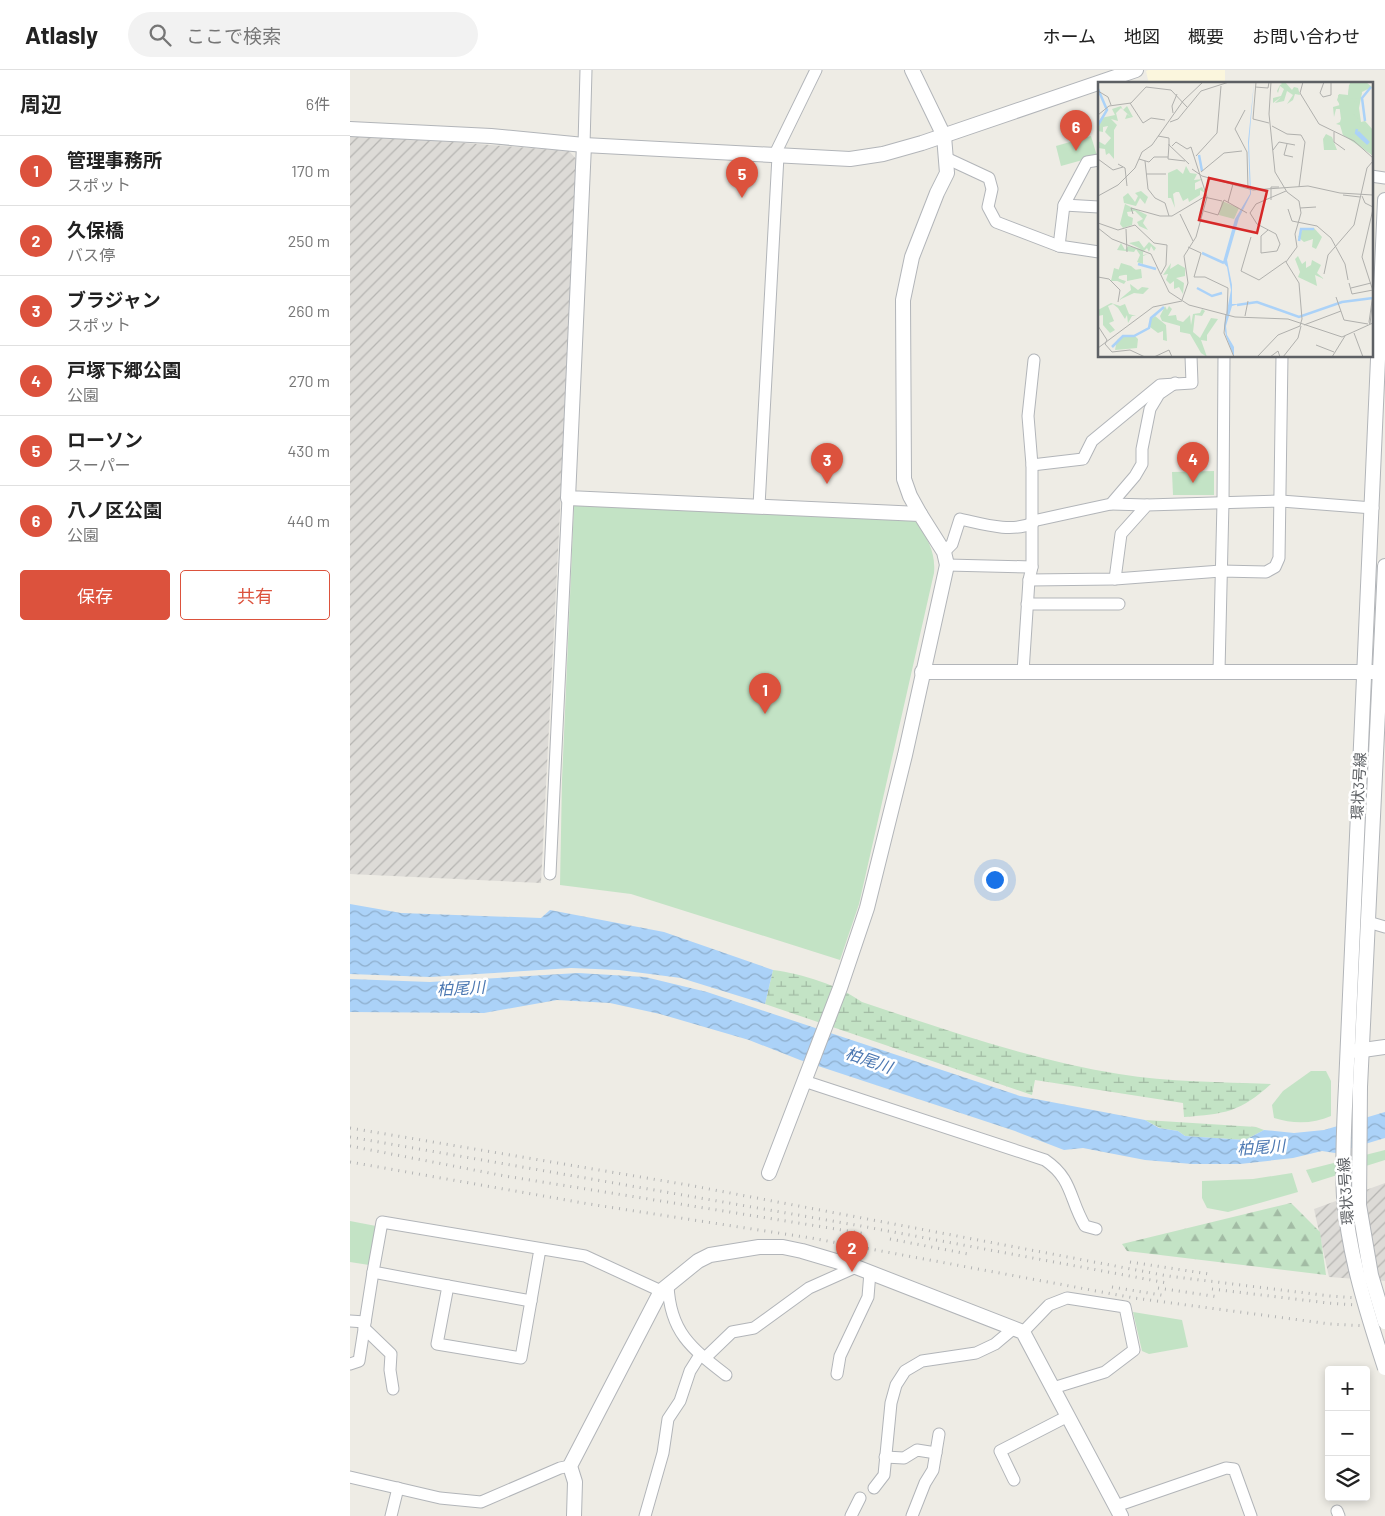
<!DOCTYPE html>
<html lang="ja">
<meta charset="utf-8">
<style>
:root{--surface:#fff;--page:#f2f2f2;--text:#222;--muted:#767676;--line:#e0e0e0;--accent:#dc523d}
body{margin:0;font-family:Barlow,"Noto Sans JP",sans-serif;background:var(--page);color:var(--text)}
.controls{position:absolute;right:15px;bottom:15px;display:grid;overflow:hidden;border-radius:5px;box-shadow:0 2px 8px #0003}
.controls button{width:45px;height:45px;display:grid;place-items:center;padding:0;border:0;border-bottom:1px solid var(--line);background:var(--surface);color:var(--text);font:25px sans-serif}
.you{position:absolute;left:644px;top:809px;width:18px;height:18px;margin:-12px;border:4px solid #fff;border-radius:50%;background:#1a73e8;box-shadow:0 0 0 8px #1a73e833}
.badge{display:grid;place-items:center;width:32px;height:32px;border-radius:50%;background:var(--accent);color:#fff;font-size:16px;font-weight:700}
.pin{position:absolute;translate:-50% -41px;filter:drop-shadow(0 1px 2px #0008)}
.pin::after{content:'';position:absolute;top:26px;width:18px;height:15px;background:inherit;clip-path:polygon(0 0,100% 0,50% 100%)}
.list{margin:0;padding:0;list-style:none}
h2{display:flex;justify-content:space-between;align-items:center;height:65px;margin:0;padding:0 20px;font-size:21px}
h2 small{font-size:16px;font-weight:400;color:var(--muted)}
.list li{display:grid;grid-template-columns:32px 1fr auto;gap:15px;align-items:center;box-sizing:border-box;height:70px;padding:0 20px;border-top:1px solid var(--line)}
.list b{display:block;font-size:19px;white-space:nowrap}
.list p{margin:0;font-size:16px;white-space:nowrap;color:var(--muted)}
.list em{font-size:16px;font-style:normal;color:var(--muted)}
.actions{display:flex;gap:10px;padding:15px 20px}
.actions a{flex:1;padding:11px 0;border:1px solid var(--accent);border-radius:5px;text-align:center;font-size:18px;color:var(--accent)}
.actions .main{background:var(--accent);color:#fff}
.icon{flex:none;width:28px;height:28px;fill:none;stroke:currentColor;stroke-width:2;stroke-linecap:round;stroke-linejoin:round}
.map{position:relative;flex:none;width:1035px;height:1446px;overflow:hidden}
header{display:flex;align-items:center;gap:30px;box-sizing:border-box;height:70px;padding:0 25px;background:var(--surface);border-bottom:1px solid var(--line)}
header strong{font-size:24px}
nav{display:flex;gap:28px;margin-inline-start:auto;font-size:18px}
.search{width:350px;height:45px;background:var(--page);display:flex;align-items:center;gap:12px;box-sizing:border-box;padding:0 18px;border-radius:28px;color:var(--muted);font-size:19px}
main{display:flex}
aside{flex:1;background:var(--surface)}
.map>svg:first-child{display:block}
.commercial{fill:#fbf6dd}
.industrial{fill:url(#industrial-furrows)}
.green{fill:#c3e3c5}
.forest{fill:url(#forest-firs)}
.wetland{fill:url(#wetland-marsh)}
.water{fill:url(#water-waves)}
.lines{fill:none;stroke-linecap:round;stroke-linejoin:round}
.minor-casing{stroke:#b2b5b9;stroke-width:13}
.tertiary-casing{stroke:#b2b5b9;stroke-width:16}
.minor{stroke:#fff;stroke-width:11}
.tertiary{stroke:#fff;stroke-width:14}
.rail{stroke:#b3b4b4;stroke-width:3;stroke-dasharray:1 6;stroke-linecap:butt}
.tertiary-bridge-casing{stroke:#b2b5b9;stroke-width:16;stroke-linecap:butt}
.tertiary-bridge{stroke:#fff;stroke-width:14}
.labels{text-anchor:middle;stroke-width:5;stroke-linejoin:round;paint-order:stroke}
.street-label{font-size:15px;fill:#5d6064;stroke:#fff}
.water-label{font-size:16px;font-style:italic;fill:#4c78b2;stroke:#fff}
.inset-river{fill:none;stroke:#abd2f8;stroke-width:2.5}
.inset-road{fill:none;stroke:#b0b0ad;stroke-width:1}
.view{fill:#d62828;fill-opacity:0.15;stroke:#d62828;stroke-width:2.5}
.inset-edge{fill:none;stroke:#5d6064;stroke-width:2.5}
</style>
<header>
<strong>Atlasly</strong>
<div class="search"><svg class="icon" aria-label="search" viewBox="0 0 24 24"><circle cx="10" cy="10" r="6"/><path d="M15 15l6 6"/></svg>ここで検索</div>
<nav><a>ホーム</a><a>地図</a><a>概要</a><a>お問い合わせ</a></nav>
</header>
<main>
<aside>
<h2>周辺<small>6件</small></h2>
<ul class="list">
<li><span class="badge">1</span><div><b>管理事務所</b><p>スポット</p></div><em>170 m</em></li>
<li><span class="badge">2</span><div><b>久保橋</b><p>バス停</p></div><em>250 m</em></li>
<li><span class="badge">3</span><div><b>ブラジャン</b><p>スポット</p></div><em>260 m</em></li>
<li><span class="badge">4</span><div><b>戸塚下郷公園</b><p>公園</p></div><em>270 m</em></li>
<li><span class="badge">5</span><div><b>ローソン</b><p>スーパー</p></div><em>430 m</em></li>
<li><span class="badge">6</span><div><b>八ノ区公園</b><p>公園</p></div><em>440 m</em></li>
</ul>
<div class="actions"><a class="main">保存</a><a>共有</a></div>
</aside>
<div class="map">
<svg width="1035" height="1446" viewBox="0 0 1035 1446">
<defs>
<pattern id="industrial-furrows" width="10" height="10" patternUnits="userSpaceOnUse" patternTransform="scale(1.25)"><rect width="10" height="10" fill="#dddbd7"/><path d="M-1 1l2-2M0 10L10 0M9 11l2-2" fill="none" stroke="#b6b5b2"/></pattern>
<pattern id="forest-firs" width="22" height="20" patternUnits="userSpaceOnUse" patternTransform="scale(1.25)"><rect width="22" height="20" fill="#c3e3c5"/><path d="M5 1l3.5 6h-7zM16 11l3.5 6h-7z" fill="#a2bba4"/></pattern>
<pattern id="wetland-marsh" width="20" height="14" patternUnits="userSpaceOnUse" patternTransform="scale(1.25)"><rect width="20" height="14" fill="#c3e3c5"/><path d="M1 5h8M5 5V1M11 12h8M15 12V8" fill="none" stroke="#a2bba4"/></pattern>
<pattern id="water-waves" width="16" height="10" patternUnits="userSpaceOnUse" patternTransform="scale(1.25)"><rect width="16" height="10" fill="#abd2f8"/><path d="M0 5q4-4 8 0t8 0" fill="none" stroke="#8eaecc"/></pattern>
</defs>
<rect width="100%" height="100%" fill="#eeece5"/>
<polygon class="commercial" points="798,0 875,0 875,14 799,14 796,1"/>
<g class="industrial">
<polygon points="0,64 219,81 228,91 191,813 0,804"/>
<polygon points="1035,1113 1035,1211 979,1207 964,1139"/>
</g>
<g class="green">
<polygon points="741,66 747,86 711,96 706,76"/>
<polygon points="864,401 864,425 823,425 822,402"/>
<path d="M 224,435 L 566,450 C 577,468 586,482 584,503 L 509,834 L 490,890 L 281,824 L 210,815 L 212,710 Z"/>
<path d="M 961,1001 L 976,1001 L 981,1011 L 981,1046 C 963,1054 943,1054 924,1048 L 922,1035 L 933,1021 Z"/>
<polygon points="1035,1080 1035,1090 962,1113 956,1100"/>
<polygon points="942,1103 948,1122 878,1142 857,1138 852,1128 852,1111 903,1109"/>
<polygon points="0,1151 26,1156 19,1195 0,1192"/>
<polygon points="783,1242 832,1250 838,1277 799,1284 792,1281"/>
</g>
<polygon class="forest" points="941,1133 970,1162 976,1205 777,1181 772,1174"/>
<g class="wetland">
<path d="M 423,900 C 453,904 488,915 512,932 C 596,960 682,990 769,1004 C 819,1012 870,1012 921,1014 C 890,1042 875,1044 834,1047 L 833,1033 L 685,1010 L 682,1025 L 415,934 Z"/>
<polygon points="795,1050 906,1057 914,1060 895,1070 835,1066 828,1061 810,1058"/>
</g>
<g class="water">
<polygon points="0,834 51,843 191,848 200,840 314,862 423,900 415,934 331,908 269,900 221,898 80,907 0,904"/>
<polygon points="228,903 295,907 357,922 670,1026 795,1050 809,1058 828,1061 835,1066 895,1070 914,1060 944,1063 974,1060 1035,1042 1035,1068 985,1083 972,1081 943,1088 890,1094 842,1094 795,1090 733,1078 714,1080 665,1061 450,990 399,970 310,944 260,933 207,930 134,943 0,942 0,909 80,912"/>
</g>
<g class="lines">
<defs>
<g id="minor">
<polyline points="234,75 236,0"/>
<polyline points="424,86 466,0"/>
<polyline points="596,88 639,108 642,119 638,137 646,152 709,176 749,182"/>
<polyline points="1021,106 1035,108"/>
<polyline points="714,135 749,137"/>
<polyline points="709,176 714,135 737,92 749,90"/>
<polyline points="682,395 733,389 742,371 810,315 842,313 841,286"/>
<polyline points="761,434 797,435"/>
<polyline points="409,436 428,86"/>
<polyline points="683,451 761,434 785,406 792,394 792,379 800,339 809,324 825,313"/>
<path d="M 594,482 L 602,474 L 610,449 C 633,454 661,463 683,453"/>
<polyline points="597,495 682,497"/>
<polyline points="765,509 771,464 797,435 931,431 1023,438"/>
<polyline points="679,510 765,509 871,501 916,502 925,497 929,488 932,286"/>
<polyline points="677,534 769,534"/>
<polyline points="869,601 873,432 874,286"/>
<polyline points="673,602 679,510 682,497 682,395 678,346 684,290"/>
<polyline points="200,804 218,428"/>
<polyline points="1018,852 1035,857"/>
<path d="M 454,1011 L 695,1090 C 723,1109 719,1129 735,1156 L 746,1159"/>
<polyline points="190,1179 171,1288 87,1274 98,1216 23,1202 32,1152 235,1186 311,1221"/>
<path d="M 318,1215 C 320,1262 341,1278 376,1305"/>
<polyline points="98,1216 181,1231"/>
<polyline points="0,1251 15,1252"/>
<polyline points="14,1258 41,1284 40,1300 43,1319"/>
<polyline points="673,1262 699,1235 717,1228 775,1237 784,1280 755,1302 703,1318"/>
<polyline points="355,1288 382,1262 404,1258 459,1218 506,1197"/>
<polyline points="0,1294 9,1291 23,1202"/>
<polyline points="487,1304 490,1286 518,1227 520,1202"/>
<polyline points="535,1387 554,1388 567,1380 586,1383"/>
<polyline points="0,1407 90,1428 131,1432 210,1398 220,1396"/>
<polyline points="664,1410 650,1381 718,1346"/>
<polyline points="524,1418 534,1405 541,1333 546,1315 555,1301 572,1291 626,1283 645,1274 664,1258"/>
<polyline points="766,1436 876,1398 884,1399 901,1446"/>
<polyline points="987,1441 989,1446"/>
<polyline points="41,1446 48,1418"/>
<polyline points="295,1446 313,1383 318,1349 330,1331 340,1301 350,1285"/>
<polyline points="501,1446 510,1428"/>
<polyline points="562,1446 575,1413 583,1400 589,1364"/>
</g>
<g id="tertiary">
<polyline points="562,0 594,66 597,103 587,123 562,187 553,230 554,409 560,426 570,444"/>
<polyline points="0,59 141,66 234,75 500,89 533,84 572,73 786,0"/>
<polyline points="234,75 218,428 570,444 594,482 597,495 555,685 517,838 490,918 419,1103"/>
<polyline points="572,602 1023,602"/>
<polyline points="1006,981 1035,977"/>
<polyline points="996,1016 1035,130"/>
<polyline points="1010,1017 1035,496"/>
<polyline points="224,1446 225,1412 220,1396 311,1221 348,1191 360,1185 409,1177 433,1177 452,1181 506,1197 673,1262 771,1446"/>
</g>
</defs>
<use href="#minor" class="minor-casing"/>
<use href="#tertiary" class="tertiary-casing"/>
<use href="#minor" class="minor"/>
<use href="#tertiary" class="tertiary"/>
<g class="rail">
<polyline points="0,1058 338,1115 818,1206 980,1226 1035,1230"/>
<polyline points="0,1067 511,1156 817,1213"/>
<polyline points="0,1076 155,1106 517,1164"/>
<polyline points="0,1092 239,1134 461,1168 784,1228 980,1254 1035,1257"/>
<polyline points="540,1169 618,1184"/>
<polyline points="780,1192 859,1204"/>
<polyline points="762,1217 817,1226"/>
<polyline points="808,1218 869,1227"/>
<polyline points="862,1219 978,1233 1035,1237"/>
</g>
<defs>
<g id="tertiary-bridge">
<path d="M 996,1016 C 994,1053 992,1090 994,1127 C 999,1186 1017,1243 1035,1298"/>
<polyline points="1010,1017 1009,1135 1021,1205 1035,1252"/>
</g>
</defs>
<use href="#tertiary-bridge" class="tertiary-bridge-casing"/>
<use href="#tertiary-bridge" class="tertiary-bridge"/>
</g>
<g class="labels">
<g class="street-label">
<text transform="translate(1009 716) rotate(-87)" y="5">環状3号線</text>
<text transform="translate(996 1121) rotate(-94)" y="5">環状3号線</text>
</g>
<g class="water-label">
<text transform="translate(111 918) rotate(-3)" y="6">柏尾川</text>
<text transform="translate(519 990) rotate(19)" y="6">柏尾川</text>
<text transform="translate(911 1077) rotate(-4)" y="6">柏尾川</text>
</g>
</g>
<g transform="translate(748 12)">
<rect width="275" height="275" fill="#eeece5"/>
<path d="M 260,0 L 264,11 L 261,26 L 263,40 L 267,39 L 275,48 L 274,73 L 245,53 L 240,13 L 250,13 L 251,3 ZM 124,119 L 141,126 L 136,137 L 121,133 ZM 27,183 L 36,188 L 43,187 L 44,196 L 29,199 L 29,193 L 23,191 L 20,196 L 26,199 L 13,199 L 16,186 L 22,188 Z" fill="#c3e3c5"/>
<path d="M 181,0 L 187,0 L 194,8 L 196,5 L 200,6 L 202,13 L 197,12 L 195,18 L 189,22 L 195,13 L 189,9 L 186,19 L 177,21 L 183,15 L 175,21 L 175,16 L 183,14 L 186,7 L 182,4 L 180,11 L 179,9 L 182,3 L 184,2 ZM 252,0 L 268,0 L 274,5 L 264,10 L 261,16 L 252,17 L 248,21 L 261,19 L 261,25 L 254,31 L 262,38 L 261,42 L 257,52 L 249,53 L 259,53 L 264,57 L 269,53 L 264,44 L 271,50 L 275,49 L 274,73 L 259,59 L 245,53 L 242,43 L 238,42 L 242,40 L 244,33 L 242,27 L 238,27 L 236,35 L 235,25 L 242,23 L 239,18 L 241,12 L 250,13 ZM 23,24 L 25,28 L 29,24 L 35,35 L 27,37 L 29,32 L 33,35 L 23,26 L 18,31 L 20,39 L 13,37 L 19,43 L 16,48 L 16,77 L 11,71 L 8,73 L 7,67 L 0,66 L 0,59 L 7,63 L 13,56 L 7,50 L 10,44 L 5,45 L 5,50 L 0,49 L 0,42 L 3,36 L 17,33 L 14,27 ZM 228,52 L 234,55 L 239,68 L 226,68 L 225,57 ZM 88,84 L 92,91 L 99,92 L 96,98 L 105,97 L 97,101 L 97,108 L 104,105 L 107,111 L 102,108 L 102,113 L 91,120 L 90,116 L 85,119 L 81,110 L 78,110 L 75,112 L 77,126 L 73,116 L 70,116 L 70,91 L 79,87 L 85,92 ZM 43,109 L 50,115 L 47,122 L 42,116 L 38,124 L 26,121 L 25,115 L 30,111 L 37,120 L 40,114 L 37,111 ZM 27,122 L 49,133 L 45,141 L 50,148 L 41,144 L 39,140 L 45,137 L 37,129 L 29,130 L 30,134 L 35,136 L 34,143 L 25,146 L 22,142 ZM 216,146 L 224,155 L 218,167 L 214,165 L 215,157 L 206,160 L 200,155 L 205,147 ZM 41,159 L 46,166 L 51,160 L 58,166 L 56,169 L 53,164 L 51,170 L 49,166 L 45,170 L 45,173 L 50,172 L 45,174 L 45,182 L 39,180 L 42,173 L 38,167 L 36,170 L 19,168 L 23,161 L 27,168 L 30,164 L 43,167 L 31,161 ZM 200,174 L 204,182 L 208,179 L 208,186 L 213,183 L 214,178 L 223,183 L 219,191 L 226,197 L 217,193 L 219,204 L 200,195 L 202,190 L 197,177 ZM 23,181 L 33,184 L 39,189 L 30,188 L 31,192 L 21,194 L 20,197 L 28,199 L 26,202 L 17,198 ZM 73,181 L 72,187 L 80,182 L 87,186 L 87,194 L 78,196 L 86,201 L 85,212 L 81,205 L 76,207 L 76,199 L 72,202 L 68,198 L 70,192 L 65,193 ZM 32,202 L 40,208 L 44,205 L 51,206 L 45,212 L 36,211 L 21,218 L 33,208 ZM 13,221 L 22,224 L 27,222 L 31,232 L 38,234 L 34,234 L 30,241 L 29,233 L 27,237 L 20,226 L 15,222 L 10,224 L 16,239 L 11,241 L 17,248 L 12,251 L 5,243 L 5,233 L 0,234 L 0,228 ZM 67,224 L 69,228 L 71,224 L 74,227 L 70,234 L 78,233 L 79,238 L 85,240 L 92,233 L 93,243 L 95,232 L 102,231 L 104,227 L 107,229 L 104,234 L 97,233 L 95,250 L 102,256 L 113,236 L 120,237 L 109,253 L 109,259 L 103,258 L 109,275 L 103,271 L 92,252 L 82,250 L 82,244 L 64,239 L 62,234 ZM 62,231 L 57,234 L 68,243 L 69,259 L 65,258 L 65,249 L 60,251 L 52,245 L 53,237 ZM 24,254 L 37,254 L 40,257 L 39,266 L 17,268 L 19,258 Z" fill="#c3e3c5"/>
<path d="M 156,0 L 151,61 L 153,112 L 141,136 L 129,178 L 134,203 L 134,222 L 141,222 L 134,224 L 128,244 L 129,253 L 136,265 L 136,275 L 128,254 L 126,244 L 133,208 L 129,185 L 125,180 L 137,137 L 152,112 L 150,60 Z" fill="#abd2f8"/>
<path class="inset-river" d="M 0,7 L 9,28 L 0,43M 267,39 L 264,16 L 273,5M 259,47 L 258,51 L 270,62M 260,50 L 271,61M 101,73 L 104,89M 201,159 L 203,147 L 216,147M 104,171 L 126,181M 40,182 L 58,187M 99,206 L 114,214 L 124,211M 139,223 L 159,220 L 201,235 L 244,220 L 275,216M 14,265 L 25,254 L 36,254 L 51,246 L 53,236 L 66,225"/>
<path class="inset-road" d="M 158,0 L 155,37 L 171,41M 205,0 L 202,11 L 221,42 L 256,59 L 275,76M 226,0 L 222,11 L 225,15 L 233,13 L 233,0M 157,5 L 170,6 L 171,0M 0,9 L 10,15 L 13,23M 32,21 L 45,41 L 53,36 L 67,38M 147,28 L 137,47 L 149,70 L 150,107M 75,31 L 74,24 L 79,12M 0,33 L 11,24 L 33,21 L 48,5 L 73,8 L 89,25M 72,40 L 80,37 L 103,9 L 131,0M 174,44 L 189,52 L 203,53 L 207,60 L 201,105M 236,50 L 236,60 L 247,68M 60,54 L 71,56 L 71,63 L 91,82M 71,62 L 70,77 L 87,79M 189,62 L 186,73 L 195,75M 74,64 L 78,60 L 89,67 L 93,65 L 109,115 L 98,155 L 86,174 L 90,201 L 84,218M 175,68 L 181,60 L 197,63M 98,74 L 119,51 L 123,4M 0,77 L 15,88 L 25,85M 41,77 L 51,80 L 56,75 L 70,75M 47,79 L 50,107 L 57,116 L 67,121 L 71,134M 20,82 L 27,86 L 29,104M 94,87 L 104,94 L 155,108 L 210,104 L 242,111 L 275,113M 103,90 L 126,71 L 144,69M 48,92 L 68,92M 245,113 L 262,115M 0,114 L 20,103 L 37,86 L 44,70 L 54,63 L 85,19 L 105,0M 264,114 L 267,121 L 275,125M 173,118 L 173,105 L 181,105M 130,120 L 135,102M 202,126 L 218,125M 190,127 L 194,139 L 219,144 L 233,156 L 247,182 L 250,198M 275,127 L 264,175 L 275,209M 106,129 L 120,133 L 126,118 L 149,131M 35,132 L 33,126 L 62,134 L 74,134 L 106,115 L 124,119M 82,132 L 95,159M 0,141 L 20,148 L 37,143 L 56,161 L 69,163 L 68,183 L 63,192M 0,146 L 14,157 L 53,172 L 71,210 L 91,223 L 137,235 L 190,237 L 244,255 L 275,241M 28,147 L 29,170M 170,148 L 163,154 L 163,171 L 179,169 L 182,162 L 178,152 L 159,142 L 152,131 L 158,122 L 188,109M 153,155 L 143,189 L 161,198 L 188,179M 90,165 L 103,171 L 96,195 L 107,195 L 130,206 L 129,232M 226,192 L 230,173 L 256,143 L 269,86 L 275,79M 0,195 L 11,197 L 22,208 L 20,220M 251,201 L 254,212 L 275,208M 253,206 L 273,201M 275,212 L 271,240 L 272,242 L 275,215M 238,215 L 246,238 L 270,242M 128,232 L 126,251 L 136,275M 147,234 L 150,219M 206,243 L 243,229M 0,244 L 9,258 L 7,262M 256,251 L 265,275M 7,262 L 14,270 L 32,268 L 47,275M 218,263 L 236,270M 0,266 L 55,225 L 84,219M 56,275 L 71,268 L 74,275M 159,275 L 180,253 L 202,244 L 204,237 L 201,201 L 188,180 L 199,165 L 197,152 L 203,131 L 201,119 L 189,110 L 177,90 L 171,32 L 173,0M 172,275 L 180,269 L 182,275M 185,275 L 200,256 L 203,244M 234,275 L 247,254"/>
<path class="view" d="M 111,96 L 169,109 L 159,151 L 101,138 Z"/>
<rect width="275" height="275" class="inset-edge"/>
</g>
</svg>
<div class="controls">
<button>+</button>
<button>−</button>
<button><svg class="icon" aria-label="layers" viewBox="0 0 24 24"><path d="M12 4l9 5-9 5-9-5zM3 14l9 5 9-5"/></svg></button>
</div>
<div class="you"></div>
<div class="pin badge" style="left:415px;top:644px">1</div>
<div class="pin badge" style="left:502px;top:1202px">2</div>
<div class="pin badge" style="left:477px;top:414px">3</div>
<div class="pin badge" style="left:843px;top:413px">4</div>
<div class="pin badge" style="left:392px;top:128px">5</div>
<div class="pin badge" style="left:726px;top:81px">6</div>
</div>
</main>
